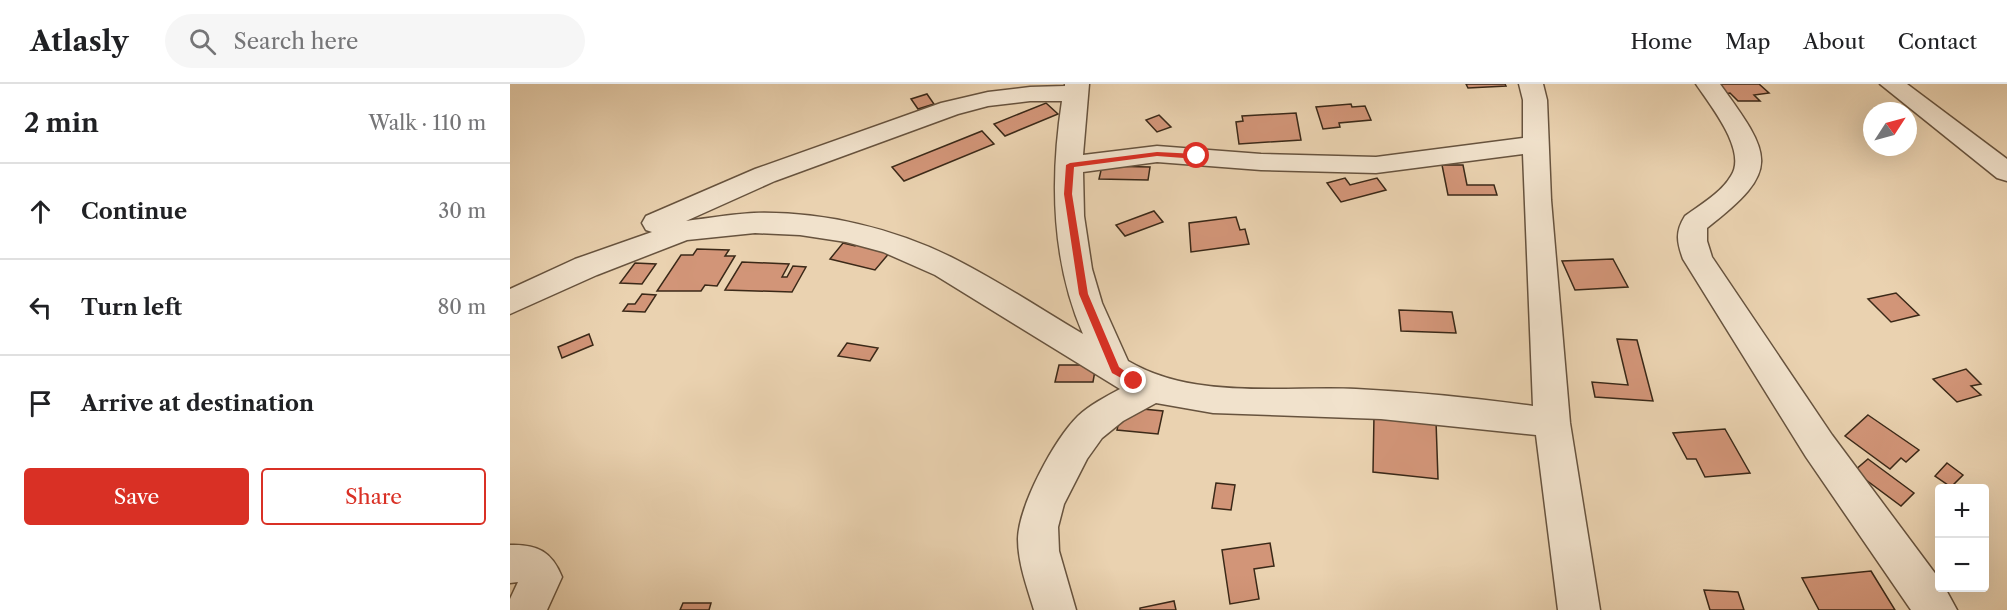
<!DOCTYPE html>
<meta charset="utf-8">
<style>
:root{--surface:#fff;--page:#f6f6f6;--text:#202124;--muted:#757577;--line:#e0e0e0;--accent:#d93025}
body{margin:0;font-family:"Libre Caslon Text",serif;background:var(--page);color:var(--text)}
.controls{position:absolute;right:18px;bottom:18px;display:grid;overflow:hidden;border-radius:6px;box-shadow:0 6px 24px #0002}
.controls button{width:54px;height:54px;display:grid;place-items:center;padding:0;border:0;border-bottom:2px solid var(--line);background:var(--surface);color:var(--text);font:30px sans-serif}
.compass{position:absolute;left:1353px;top:18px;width:54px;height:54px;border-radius:50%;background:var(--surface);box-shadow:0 6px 24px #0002;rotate:54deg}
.stop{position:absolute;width:18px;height:18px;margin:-14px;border:4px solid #d93025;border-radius:50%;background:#fff}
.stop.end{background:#d93025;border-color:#fff;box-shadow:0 2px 6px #0008}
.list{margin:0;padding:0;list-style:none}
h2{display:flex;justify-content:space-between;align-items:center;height:78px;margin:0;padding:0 24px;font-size:26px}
h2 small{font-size:20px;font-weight:400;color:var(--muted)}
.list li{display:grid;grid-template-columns:39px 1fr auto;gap:18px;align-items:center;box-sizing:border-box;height:96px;padding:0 24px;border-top:2px solid var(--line)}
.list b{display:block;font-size:22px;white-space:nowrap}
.list em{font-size:20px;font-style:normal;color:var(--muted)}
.actions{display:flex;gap:12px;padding:18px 24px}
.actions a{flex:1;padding:14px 0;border:2px solid var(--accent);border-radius:6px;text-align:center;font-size:21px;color:var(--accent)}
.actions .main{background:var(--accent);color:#fff}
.icon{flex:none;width:33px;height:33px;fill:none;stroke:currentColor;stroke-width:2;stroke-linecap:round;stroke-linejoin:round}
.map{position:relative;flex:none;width:1497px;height:526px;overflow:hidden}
header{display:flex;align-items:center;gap:36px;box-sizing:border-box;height:84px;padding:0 30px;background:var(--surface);border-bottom:2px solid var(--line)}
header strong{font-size:28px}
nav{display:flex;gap:33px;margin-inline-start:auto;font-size:21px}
.search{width:420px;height:54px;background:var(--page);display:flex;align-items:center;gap:15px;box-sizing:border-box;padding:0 21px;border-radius:33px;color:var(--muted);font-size:22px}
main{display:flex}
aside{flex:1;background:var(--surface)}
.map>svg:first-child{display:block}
.building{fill:#d29578;stroke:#3b2918;stroke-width:1.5}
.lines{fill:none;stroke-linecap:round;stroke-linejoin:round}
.minor-casing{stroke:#67533e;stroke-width:3}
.minor{fill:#f1e2cc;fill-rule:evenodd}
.route{fill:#d93025}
</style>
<header>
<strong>Atlasly</strong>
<div class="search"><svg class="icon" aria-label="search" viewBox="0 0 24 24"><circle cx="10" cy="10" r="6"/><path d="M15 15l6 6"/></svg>Search here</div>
<nav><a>Home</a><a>Map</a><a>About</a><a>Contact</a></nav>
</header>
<main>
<aside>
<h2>2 min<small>Walk · 110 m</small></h2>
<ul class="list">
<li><svg class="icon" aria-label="ahead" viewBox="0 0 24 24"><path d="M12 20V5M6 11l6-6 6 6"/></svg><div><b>Continue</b></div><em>30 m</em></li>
<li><svg class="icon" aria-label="left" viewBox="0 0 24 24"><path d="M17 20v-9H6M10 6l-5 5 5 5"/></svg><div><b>Turn left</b></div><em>80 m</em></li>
<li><svg class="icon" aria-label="arrive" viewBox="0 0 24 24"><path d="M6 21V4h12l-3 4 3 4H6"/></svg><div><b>Arrive at destination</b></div></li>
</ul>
<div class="actions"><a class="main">Save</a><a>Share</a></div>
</aside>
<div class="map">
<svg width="1497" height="526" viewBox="0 0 1497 526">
<rect width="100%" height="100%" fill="#ead2b0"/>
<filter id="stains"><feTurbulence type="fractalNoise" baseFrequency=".00333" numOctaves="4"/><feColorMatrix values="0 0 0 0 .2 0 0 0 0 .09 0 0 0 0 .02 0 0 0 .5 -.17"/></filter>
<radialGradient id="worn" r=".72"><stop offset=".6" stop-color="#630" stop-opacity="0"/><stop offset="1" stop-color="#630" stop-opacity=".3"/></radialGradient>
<g class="building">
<polygon points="956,0 995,0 996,2 958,4"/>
<polygon points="1205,0 1249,0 1259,9 1244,11 1250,17 1228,17 1220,9 1215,10"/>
<polygon points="417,10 424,20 408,25 401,15"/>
<polygon points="536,19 548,30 495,52 484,40"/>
<polygon points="841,20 842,23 855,22 861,36 829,39 830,43 813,45 806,23"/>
<polygon points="786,29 791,56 729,60 726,38 733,37 732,32"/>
<polygon points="649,31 661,43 647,48 636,36"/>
<polygon points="472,47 484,60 394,97 382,83"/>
<polygon points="932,81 953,81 957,101 984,101 987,111 938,111"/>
<polygon points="592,82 640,83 638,96 589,95"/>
<polygon points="835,94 840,101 867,94 876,106 831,118 817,99"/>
<polygon points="644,127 653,138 615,152 606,141"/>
<polygon points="726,133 730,146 735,145 739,160 681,168 679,139"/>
<polygon points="333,159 345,162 347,159 381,167 365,186 320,175"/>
<polygon points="187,165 219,166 215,172 225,172 207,202 195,201 191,207 147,207 171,171 183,171"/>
<polygon points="1103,175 1118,203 1065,206 1052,177"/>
<polygon points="232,178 279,180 272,193 277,193 283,182 296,183 282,208 215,206"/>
<polygon points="125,179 146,180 132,200 110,199"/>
<polygon points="1386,209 1409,231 1381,238 1358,215"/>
<polygon points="132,210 146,211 135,228 113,227 118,220 125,220"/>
<polygon points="889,226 942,228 946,249 891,247"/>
<polygon points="79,250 83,261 52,274 48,263"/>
<polygon points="1107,255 1127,256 1143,317 1085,313 1082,298 1118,301"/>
<polygon points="337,259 368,264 360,277 328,272"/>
<polygon points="549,281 586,281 583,298 545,298"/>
<polygon points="1456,285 1471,300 1461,302 1471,311 1447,318 1423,295"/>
<polygon points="612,323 653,327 648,350 607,346"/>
<polygon points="864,331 926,337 928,395 863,388"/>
<polygon points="1358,331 1409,366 1396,378 1391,374 1380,385 1335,352"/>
<polygon points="1215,345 1240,389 1195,393 1186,375 1177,375 1163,349"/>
<polygon points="1358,375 1404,409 1391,422 1344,387"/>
<polygon points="1437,379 1453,391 1441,403 1425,392"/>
<polygon points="706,399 725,401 721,426 702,424"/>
<polygon points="760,459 764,482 744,485 749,515 720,520 712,466"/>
<polygon points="1361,487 1385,526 1309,526 1292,494"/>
<polygon points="1194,506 1228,508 1234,526 1200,526"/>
<polygon points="664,517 666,526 630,526 630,524"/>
<polygon points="173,519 201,519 199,526 170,526"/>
</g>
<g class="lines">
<defs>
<g id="minor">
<path d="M 555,0 L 579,0 L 573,71 L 647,62 L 751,70 L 866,73 L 1013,54 L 1013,16 L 1009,0 L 1033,0 L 1037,16 L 1041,116 L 1060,339 L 1090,526 L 1048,526 L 1026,351 L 871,335 L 703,329 L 646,319 L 613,337 L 592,354 L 577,375 L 554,420 L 548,443 L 549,467 L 566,526 L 524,526 C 517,503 508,479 508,455 C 509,421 544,356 568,332 C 580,321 595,313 610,305 L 425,191 L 373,168 L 336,158 L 290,151 L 245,149 L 177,156 L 87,191 L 0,230 L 0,205 L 65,175 L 142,148 L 136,146 L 132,139 L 136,132 L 245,85 L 431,19 L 478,8 L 520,3 L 555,2 ZM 520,17 L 552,17 C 540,95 541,176 573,250 C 531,225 490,198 447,176 C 387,145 312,127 244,129 C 222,130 199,134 176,137 L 265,97 L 448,30 L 478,22 ZM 1013,70 L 1023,322 C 965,314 905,308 846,305 C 772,302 684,316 618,277 L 592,219 L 582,185 L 574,132 L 573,88 L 647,78 L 751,86 L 866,89 Z"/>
<path d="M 1186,0 L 1210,0 C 1262,72 1272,86 1197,144 L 1197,157 L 1202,173 L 1322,351 L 1430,496 L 1430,504 L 1435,504 L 1447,526 L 1401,526 L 1296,373 L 1173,175 C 1167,158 1165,148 1175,132 C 1190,121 1211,109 1221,92 C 1238,67 1200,21 1186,0 Z"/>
<polygon points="1370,0 1397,0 1497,75 1497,97 1487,94"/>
<path d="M 0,461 C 28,460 42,468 52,493 L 37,526 L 0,526 L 0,515 L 8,498 L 0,499 Z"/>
</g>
</defs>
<use href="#minor" class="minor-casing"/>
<use href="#minor" class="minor"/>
</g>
<polygon class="route" points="647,68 687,70 691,72 687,75 647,72 564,83 562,110 578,210 609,283 629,297 624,301 602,289 569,210 554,110 556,81 560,79"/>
<rect width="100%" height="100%" filter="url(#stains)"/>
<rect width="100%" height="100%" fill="url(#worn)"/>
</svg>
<div class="controls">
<button>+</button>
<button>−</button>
</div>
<svg class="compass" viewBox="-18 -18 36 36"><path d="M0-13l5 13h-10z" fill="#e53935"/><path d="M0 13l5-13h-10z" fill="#757577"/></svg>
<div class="stop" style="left:687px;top:72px"></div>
<div class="stop end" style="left:624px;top:297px"></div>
</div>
</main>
